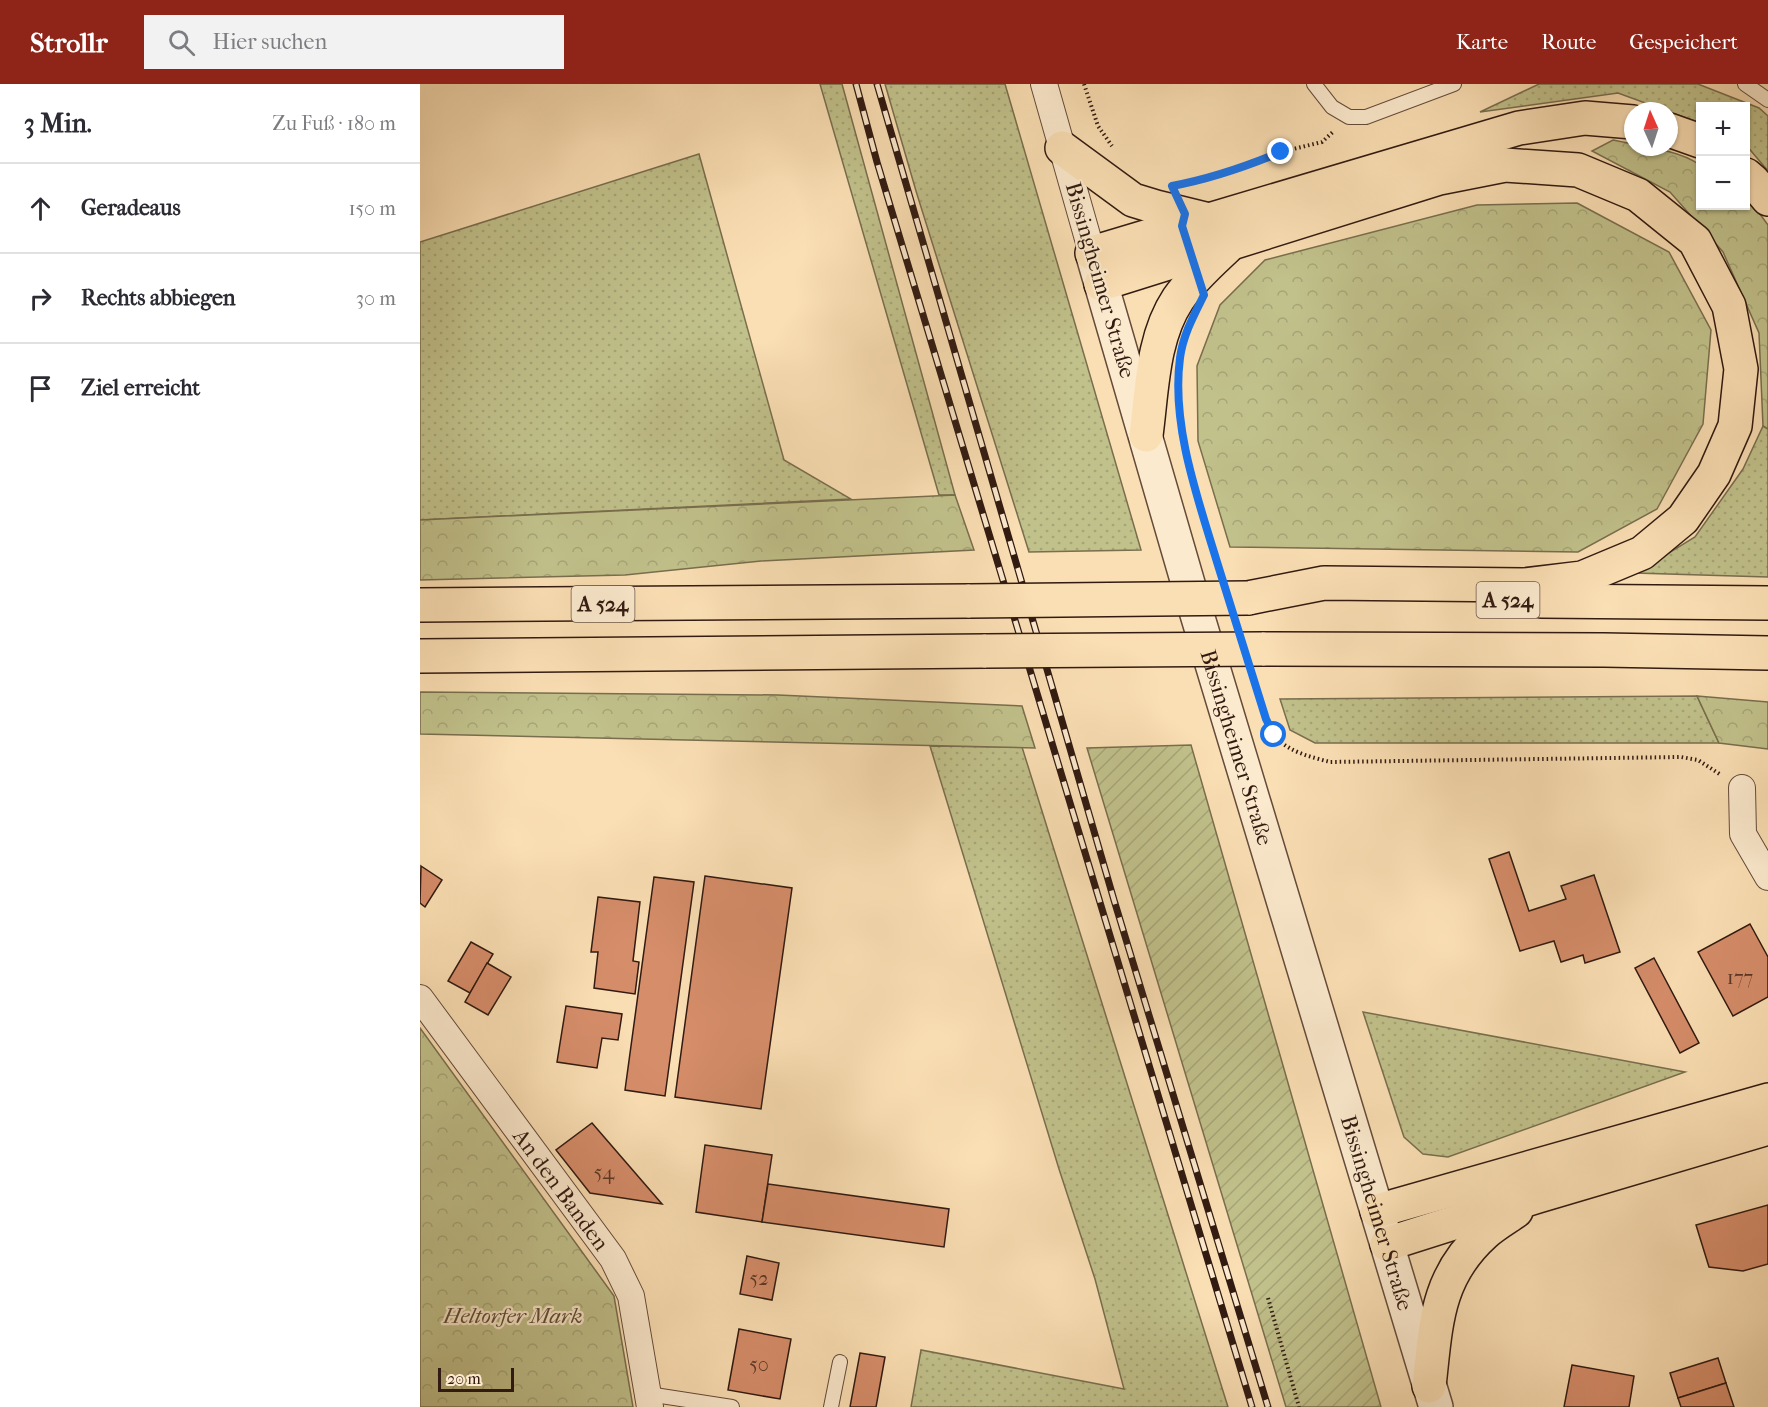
<!DOCTYPE html>
<html lang="de">
<meta charset="utf-8">
<style>
:root{--surface:#fff;--page:#f2f2f3;--text:#2b2b33;--muted:#7c7c81;--line:#e1e1e2;--accent:#8f2418}
body{margin:0;font-family:"IM FELL French Canon",serif;background:var(--page);color:var(--text)}
.controls{position:absolute;right:18px;top:18px;display:grid;overflow:hidden;border-radius:0px;box-shadow:0 2px 4px #0004}
.controls button{width:54px;height:54px;display:grid;place-items:center;padding:0;border:0;border-bottom:2px solid var(--line);background:var(--surface);color:var(--text);font:30px sans-serif}
.compass{position:absolute;left:1204px;top:18px;width:54px;height:54px;border-radius:50%;background:var(--surface);box-shadow:0 2px 4px #0004;rotate:357deg}
.scale{position:absolute;left:18px;bottom:15px;width:76px;box-sizing:border-box;padding-left:6px;border:3px solid #311a11;border-top:0;font-size:16px;line-height:21px;white-space:nowrap;color:#311a11;-webkit-text-stroke:4px #fceace;paint-order:stroke}
.stop{position:absolute;width:18px;height:18px;margin:-14px;border:4px solid #1a73e8;border-radius:50%;background:#fff}
.stop.end{background:#1a73e8;border-color:#fff;box-shadow:0 2px 6px #0008}
.list{margin:0;padding:0;list-style:none}
h2{display:flex;justify-content:space-between;align-items:center;height:78px;margin:0;padding:0 24px;font-size:26px}
h2 small{font-size:20px;font-weight:400;color:var(--muted)}
.list li{display:grid;grid-template-columns:39px 1fr auto;gap:18px;align-items:center;box-sizing:border-box;height:90px;padding:0 24px;border-top:2px solid var(--line)}
.list b{display:block;font-size:22px;white-space:nowrap}
.list em{font-size:20px;font-style:normal;color:var(--muted)}
.icon{flex:none;width:33px;height:33px;fill:none;stroke:currentColor;stroke-width:2;stroke-linecap:round;stroke-linejoin:round}
.map{position:relative;flex:none;width:1348px;height:1323px;overflow:hidden}
header{display:flex;align-items:center;gap:36px;box-sizing:border-box;height:84px;padding:0 30px;background:var(--accent);color:#fff}
header strong{font-size:28px}
nav{display:flex;gap:33px;margin-inline-start:auto;font-size:21px}
.search{width:420px;height:54px;background:var(--page);display:flex;align-items:center;gap:15px;box-sizing:border-box;padding:0 21px;border-radius:0px;color:var(--muted);font-size:22px}
main{display:flex}
aside{flex:1;background:var(--surface)}
.map>svg:first-child{display:block}
.grass{fill:url(#grass-dots);stroke:#796e4e;stroke-width:1.5}
.forest{fill:url(#forest-crowns);stroke:#796e4e;stroke-width:1.5}
.garden{fill:url(#garden-furrows);stroke:#796e4e;stroke-width:1.5}
.building{fill:#d68d6a;stroke:#311a11;stroke-width:1.5}
.lines{fill:none;stroke-linecap:round;stroke-linejoin:round}
.service-casing{stroke:#644b3a;stroke-width:16}
.minor-casing{stroke:#644b3a;stroke-width:28}
.tertiary-casing{stroke:#644b3a;stroke-width:36}
.motorway-casing{stroke:#311a11;stroke-width:36}
.path{stroke:#311a11;stroke-width:4;stroke-dasharray:1.5 3;stroke-linecap:butt}
.service{stroke:#fceace;stroke-width:14}
.minor{stroke:#fceace;stroke-width:26}
.tertiary{stroke:#fceace;stroke-width:33}
.motorway{stroke:#fbdfb4;stroke-width:33}
.rail-casing{stroke:#311a11;stroke-width:7}
.rail{stroke:#fceace;stroke-width:4.5;stroke-dasharray:14;stroke-linecap:butt}
.motorway-bridge-casing{stroke:#311a11;stroke-width:36;stroke-linecap:butt}
.motorway-bridge{stroke:#fbdfb4;stroke-width:33}
.route{stroke:#1a73e8;stroke-width:8}
.labels{text-anchor:middle;stroke-width:4.5;stroke-linejoin:round;paint-order:stroke}
.number-label{font-size:20px;fill:#5a3727}
.shield{fill:#fceace;stroke:#6e584a;stroke-width:1.5}
.shield-label{font-size:21px;font-weight:bold;fill:#311a11}
.street-label{font-size:22px;fill:#311a11;stroke:#fceace}
.park-label{font-size:22px;font-style:italic;fill:#5c4c36;stroke:#fceace}
</style>
<header>
<strong>Strollr</strong>
<div class="search"><svg class="icon" aria-label="search" viewBox="0 0 24 24"><circle cx="10" cy="10" r="6"/><path d="M15 15l6 6"/></svg>Hier suchen</div>
<nav><a>Karte</a><a>Route</a><a>Gespeichert</a></nav>
</header>
<main>
<aside>
<h2>3 Min.<small>Zu Fuß · 180 m</small></h2>
<ul class="list">
<li><svg class="icon" aria-label="ahead" viewBox="0 0 24 24"><path d="M12 20V5M6 11l6-6 6 6"/></svg><div><b>Geradeaus</b></div><em>150 m</em></li>
<li><svg class="icon" aria-label="right" viewBox="0 0 24 24"><path d="M7 20v-9h11M14 6l5 5-5 5"/></svg><div><b>Rechts abbiegen</b></div><em>30 m</em></li>
<li><svg class="icon" aria-label="arrive" viewBox="0 0 24 24"><path d="M6 21V4h12l-3 4 3 4H6"/></svg><div><b>Ziel erreicht</b></div></li>
</ul>
</aside>
<div class="map">
<svg width="1348" height="1323" viewBox="0 0 1348 1323">
<defs>
<pattern id="grass-dots" width="8" height="8" patternUnits="userSpaceOnUse" patternTransform="scale(1.5)"><rect width="8" height="8" fill="#c1c18b"/><path d="M2 2h.1M6 6h.1" fill="none" stroke="#a6a577" stroke-width="1.8" stroke-linecap="round"/></pattern>
<pattern id="forest-crowns" width="20" height="18" patternUnits="userSpaceOnUse" patternTransform="scale(1.5)"><rect width="20" height="18" fill="#c1c18b"/><path d="M2 6a3 3 0 1 1 6 0M12 15a3 3 0 1 1 6 0" fill="none" stroke="#a6a577"/></pattern>
<pattern id="garden-furrows" width="10" height="10" patternUnits="userSpaceOnUse" patternTransform="scale(1.5)"><rect width="10" height="10" fill="#c1c18b"/><path d="M-1 1l2-2M0 10L10 0M9 11l2-2" fill="none" stroke="#a6a577"/></pattern>
</defs>
<rect width="100%" height="100%" fill="#fbdfb4"/>
<filter id="stains"><feTurbulence type="fractalNoise" baseFrequency=".00333" numOctaves="4"/><feColorMatrix values="0 0 0 0 .2 0 0 0 0 .09 0 0 0 0 .02 0 0 0 .5 -.17"/></filter>
<radialGradient id="worn" r=".72"><stop offset=".6" stop-color="#630" stop-opacity="0"/><stop offset="1" stop-color="#630" stop-opacity=".3"/></radialGradient>
<g class="grass">
<polygon points="400,0 422,0 535,411 519,411"/>
<polygon points="465,0 585,0 721,466 609,468 496,107"/>
<polygon points="1119,0 1278,0 1339,24 1348,32 1348,87 1326,61 1326,22 1280,22 1280,39 1198,9 1060,28"/>
<polygon points="279,70 364,376 431,415 0,436 0,158"/>
<polygon points="1343,342 1348,345 1348,493 1216,489 1275,453 1323,385"/>
<polygon points="1277,612 1299,659 895,659 870,646 860,615"/>
<polygon points="510,662 602,663 808,1323 491,1323 501,1266 704,1305 675,1195 639,1085"/>
<polygon points="943,928 1265,988 1028,1073 1003,1070 984,1053"/>
</g>
<g class="forest">
<path d="M 1193,56 L 1213,60 L 1213,63 C 1235,63 1263,69 1280,81 L 1280,122 L 1326,122 L 1326,111 L 1348,141 L 1348,345 L 1343,342 L 1339,249 L 1303,168 L 1250,108 L 1172,67 Z"/>
<polygon points="1157,119 1249,168 1291,246 1283,340 1237,425 1158,468 810,463 778,357 777,282 800,221 845,176 1057,121"/>
<polygon points="535,411 554,466 341,477 205,491 0,496 0,436"/>
<polygon points="0,608 358,611 602,622 615,664 0,650"/>
<polygon points="1277,612 1348,618 1348,665 1299,659"/>
<polygon points="0,944 194,1212 213,1323 0,1323"/>
</g>
<polygon class="garden" points="771,661 961,1323 866,1323 667,664"/>
<g class="building">
<polygon points="1089,768 1109,827 1146,815 1141,802 1174,791 1200,868 1165,879 1163,871 1141,878 1134,857 1100,867 1069,775"/>
<polygon points="1,782 22,796 5,823 0,819"/>
<polygon points="285,792 372,804 341,1025 255,1013"/>
<polygon points="234,793 274,798 245,1012 205,1006"/>
<polygon points="178,813 220,818 213,877 219,878 215,910 174,904 178,868 171,868"/>
<polygon points="1330,840 1348,873 1348,913 1313,932 1278,868"/>
<polygon points="51,858 73,870 50,909 28,897"/>
<polygon points="1234,874 1279,959 1260,969 1215,884"/>
<polygon points="67,879 91,893 68,931 45,918"/>
<polygon points="146,922 202,930 198,956 182,954 177,984 137,978"/>
<polygon points="172,1039 242,1120 170,1109 136,1066"/>
<polygon points="285,1061 352,1071 342,1138 276,1128"/>
<polygon points="348,1100 529,1125 524,1163 342,1138"/>
<polygon points="1348,1121 1348,1180 1323,1187 1289,1183 1276,1141"/>
<polygon points="327,1172 359,1179 352,1216 320,1210"/>
<polygon points="319,1245 371,1255 360,1315 308,1306"/>
<polygon points="440,1269 465,1273 456,1323 430,1323"/>
<polygon points="1298,1274 1306,1299 1258,1314 1250,1289"/>
<polygon points="1152,1281 1214,1292 1209,1323 1144,1323"/>
<polygon points="1306,1299 1314,1323 1261,1323 1258,1314"/>
</g>
<g class="lines">
<defs>
<g id="service">
<polyline points="894,0 912,23 929,33 946,33 1034,0"/>
<polyline points="1325,0 1348,16"/>
<polyline points="228,1310 312,1323"/>
<polyline points="411,1323 420,1278"/>
</g>
<g id="minor">
<polyline points="624,0 672,169"/>
<polyline points="1322,704 1323,750 1348,793"/>
<path id="s1" d="M 0,914 L 193,1175 L 211,1212 L 230,1323"/>
</g>
<g id="tertiary">
<path id="s2" d="M 673,172 L 776,527 L 1016,1323"/>
</g>
<g id="motorway">
<polyline points="1249,46 1280,57"/>
<polyline points="642,64 713,116 736,123 785,135"/>
<polyline points="1326,91 1333,97 1348,115"/>
<polyline points="672,169 762,142 789,136 1099,44 1165,34 1213,38"/>
<polyline points="681,200 1019,94 1085,81 1158,86 1218,111 1275,157 1309,222 1321,285 1315,342 1294,390 1263,435 1222,469 1162,494 1104,501 904,499 828,514"/>
<path d="M 726,351 C 732,307 732,254 758,215 C 771,196 789,180 806,164"/>
<polyline points="1121,517 1348,519"/>
<polyline points="0,521 550,517"/>
<polyline points="842,565 1184,566 1348,569"/>
<polyline points="0,572 566,567"/>
<polyline points="957,1127 1348,1016"/>
<polyline points="967,1160 1118,1112 1348,1044"/>
<path d="M 1009,1302 C 1016,1240 1016,1193 1065,1149 C 1074,1141 1086,1134 1096,1127"/>
</g>
</defs>
<use href="#service" class="service-casing"/>
<use href="#minor" class="minor-casing"/>
<use href="#tertiary" class="tertiary-casing"/>
<use href="#motorway" class="motorway-casing"/>
<g class="path">
<polyline points="664,0 678,42 692,62"/>
<polyline points="768,99 821,85 861,68 902,58 914,47"/>
<path d="M 760,328 C 766,382 784,434 800,486"/>
<path d="M 833,593 C 839,612 842,637 855,652 C 868,668 891,673 910,678 L 1261,673 L 1278,676 L 1301,691"/>
<polyline points="848,1214 879,1323"/>
</g>
<use href="#service" class="service"/>
<use href="#minor" class="minor"/>
<use href="#tertiary" class="tertiary"/>
<use href="#motorway" class="motorway"/>
<defs>
<g id="rail">
<polyline points="436,0 457,78 832,1323"/>
<polyline points="457,0 694,816 848,1323"/>
</g>
</defs>
<use href="#rail" class="rail-casing"/>
<use href="#rail" class="rail"/>
<defs>
<g id="motorway-bridge">
<polyline points="550,517 828,514"/>
<polyline points="566,567 842,565"/>
</g>
</defs>
<use href="#motorway-bridge" class="motorway-bridge-casing"/>
<use href="#motorway-bridge" class="motorway-bridge"/>
</g>
<g class="lines">
<path class="route" d="M 854,651 L 846,635 C 830,583 813,530 797,478 C 778,415 751,341 760,274 C 763,251 774,231 784,211 L 762,142 L 765,130 L 752,102 C 790,95 825,83 861,68"/>
</g>
<g class="labels">
<g class="number-label">
<text x="1320" y="900">177</text>
<text x="184" y="1095">54</text>
<text x="339" y="1201">52</text>
<text x="339" y="1287">50</text>
</g>
<g class="shield">
<rect x="1056.5" y="498" width="63" height="36" rx="4.5"/>
<rect x="151.5" y="502" width="63" height="36" rx="4.5"/>
</g>
<g class="shield-label">
<text x="1088" y="523">A 524</text>
<text x="183" y="527">A 524</text>
</g>
<g class="street-label">
<text transform="translate(681 196) rotate(74)" y="8">Bissingheimer Straße</text>
<text dy="8" stroke="none"><textPath href="#s2" startOffset="512">Bissingheimer Straße</textPath></text>
<text dy="8" stroke="none"><textPath href="#s1" startOffset="238">An den Banden</textPath></text>
<text dy="8" stroke="none"><textPath href="#s2" startOffset="998">Bissingheimer Straße</textPath></text>
</g>
<g class="park-label">
<text x="93" y="1239">Heltorfer Mark</text>
</g>
</g>
<rect width="100%" height="100%" filter="url(#stains)"/>
<rect width="100%" height="100%" fill="url(#worn)"/>
</svg>
<div class="controls">
<button>+</button>
<button>−</button>
</div>
<svg class="compass" viewBox="-18 -18 36 36"><path d="M0-13l5 13h-10z" fill="#e53935"/><path d="M0 13l5-13h-10z" fill="#7c7c81"/></svg>
<div class="scale">20 m</div>
<div class="stop" style="left:854px;top:651px"></div>
<div class="stop end" style="left:861px;top:68px"></div>
</div>
</main>
